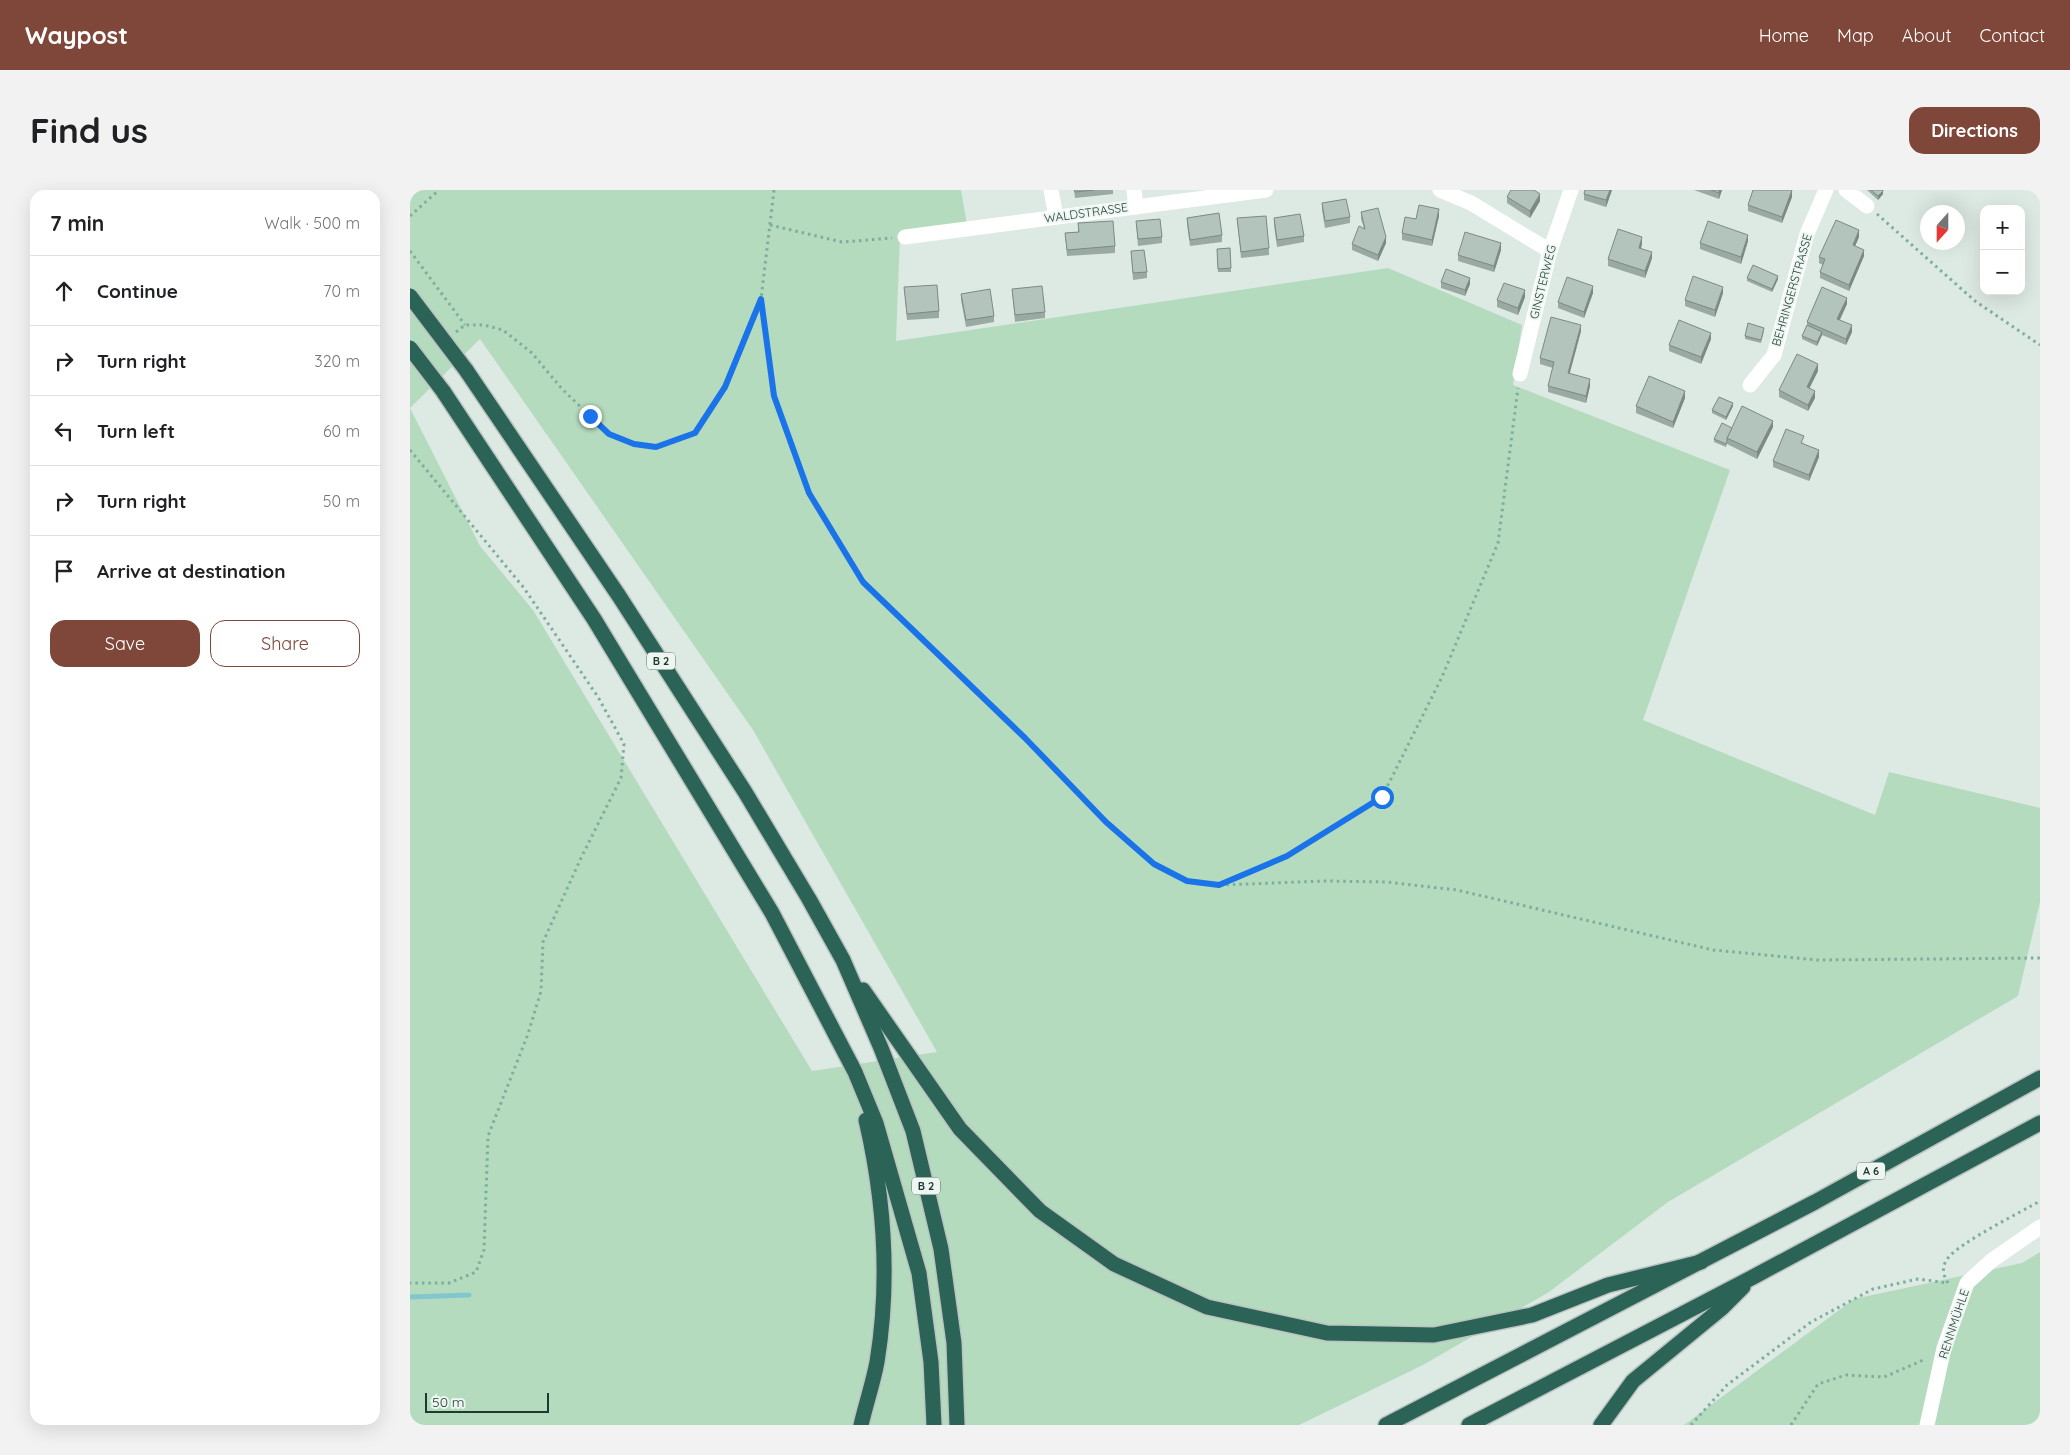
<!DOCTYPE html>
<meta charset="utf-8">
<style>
:root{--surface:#fff;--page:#f2f2f2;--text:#202124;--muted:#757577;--line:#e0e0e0;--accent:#7e4739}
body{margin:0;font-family:Quicksand,sans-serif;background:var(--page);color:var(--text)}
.controls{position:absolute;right:15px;top:15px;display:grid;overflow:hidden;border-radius:10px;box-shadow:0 5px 20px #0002}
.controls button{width:45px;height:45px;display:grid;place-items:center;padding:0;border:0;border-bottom:1px solid var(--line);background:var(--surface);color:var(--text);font:25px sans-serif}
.compass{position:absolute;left:1510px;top:15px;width:45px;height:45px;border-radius:50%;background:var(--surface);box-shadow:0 5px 20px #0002;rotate:201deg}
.scale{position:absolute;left:15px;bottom:12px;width:124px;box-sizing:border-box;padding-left:5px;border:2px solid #1f3831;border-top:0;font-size:14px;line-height:18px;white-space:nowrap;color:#1f3831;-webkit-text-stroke:4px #edf6f1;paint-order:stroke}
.stop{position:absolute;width:15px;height:15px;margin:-11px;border:4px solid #1a73e8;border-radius:50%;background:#fff}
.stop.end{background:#1a73e8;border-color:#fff;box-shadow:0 1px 5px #0008}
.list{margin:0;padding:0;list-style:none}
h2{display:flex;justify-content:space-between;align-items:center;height:65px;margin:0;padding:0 20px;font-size:21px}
h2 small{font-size:16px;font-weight:400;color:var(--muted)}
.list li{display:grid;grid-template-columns:32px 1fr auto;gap:15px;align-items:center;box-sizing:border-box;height:70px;padding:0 20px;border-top:1px solid var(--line)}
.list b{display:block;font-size:19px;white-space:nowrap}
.list em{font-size:16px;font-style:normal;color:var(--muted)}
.actions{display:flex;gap:10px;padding:15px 20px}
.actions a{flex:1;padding:11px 0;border:1px solid var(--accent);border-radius:15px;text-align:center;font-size:18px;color:var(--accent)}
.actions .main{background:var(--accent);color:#fff}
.icon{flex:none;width:28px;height:28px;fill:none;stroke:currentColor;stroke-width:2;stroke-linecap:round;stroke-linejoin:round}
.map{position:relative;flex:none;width:1630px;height:1235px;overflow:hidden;border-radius:15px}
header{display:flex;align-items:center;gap:30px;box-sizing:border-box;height:70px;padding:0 25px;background:var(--accent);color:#fff}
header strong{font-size:24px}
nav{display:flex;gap:28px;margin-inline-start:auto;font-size:18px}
.intro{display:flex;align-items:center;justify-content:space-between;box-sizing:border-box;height:120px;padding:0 30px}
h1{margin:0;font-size:35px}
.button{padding:12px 22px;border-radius:15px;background:var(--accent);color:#fff;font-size:18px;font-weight:700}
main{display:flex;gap:30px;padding:0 30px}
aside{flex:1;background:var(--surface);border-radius:15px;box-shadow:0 5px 20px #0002}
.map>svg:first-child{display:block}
.green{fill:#b5dbbe;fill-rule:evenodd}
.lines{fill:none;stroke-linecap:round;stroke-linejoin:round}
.stream{stroke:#84c6cf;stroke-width:5}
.highway-casing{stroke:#bcc3c1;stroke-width:18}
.path{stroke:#7dad9d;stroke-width:3;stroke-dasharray:2.5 4;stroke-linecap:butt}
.minor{stroke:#fff;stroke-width:15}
.highway{stroke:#2b6457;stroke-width:15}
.highway-bridge-casing{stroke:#bcc3c1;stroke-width:18;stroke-linecap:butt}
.highway-bridge{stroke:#2b6457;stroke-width:15}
.wall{fill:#9aa9a2}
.shaded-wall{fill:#7d8984}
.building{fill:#b3c4bc;stroke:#7d8984}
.route{stroke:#1a73e8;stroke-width:6}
.labels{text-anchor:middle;stroke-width:4;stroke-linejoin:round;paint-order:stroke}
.shield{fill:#edf6f1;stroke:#5d716b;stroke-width:1}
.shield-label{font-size:11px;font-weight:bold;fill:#1f3831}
.street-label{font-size:12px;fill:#1f3831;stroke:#edf6f1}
</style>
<header>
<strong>Waypost</strong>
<nav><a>Home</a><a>Map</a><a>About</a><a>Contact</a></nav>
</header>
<div class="intro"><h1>Find us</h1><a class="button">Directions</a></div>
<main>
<aside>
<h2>7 min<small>Walk · 500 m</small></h2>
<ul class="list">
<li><svg class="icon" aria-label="ahead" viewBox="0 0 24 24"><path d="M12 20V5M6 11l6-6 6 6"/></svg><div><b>Continue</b></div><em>70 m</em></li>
<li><svg class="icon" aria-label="right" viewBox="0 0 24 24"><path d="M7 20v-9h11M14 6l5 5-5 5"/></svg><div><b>Turn right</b></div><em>320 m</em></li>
<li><svg class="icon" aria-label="left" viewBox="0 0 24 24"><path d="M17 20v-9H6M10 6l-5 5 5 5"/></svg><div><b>Turn left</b></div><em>60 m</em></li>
<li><svg class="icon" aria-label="right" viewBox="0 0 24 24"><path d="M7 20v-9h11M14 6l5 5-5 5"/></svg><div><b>Turn right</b></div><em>50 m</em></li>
<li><svg class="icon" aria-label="arrive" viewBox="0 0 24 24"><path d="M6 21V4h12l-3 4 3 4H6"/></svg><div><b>Arrive at destination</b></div></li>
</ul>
<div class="actions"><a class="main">Save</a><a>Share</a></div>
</aside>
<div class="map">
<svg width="1630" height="1235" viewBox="0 0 1630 1235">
<rect width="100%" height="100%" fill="#dde9e3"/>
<g class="green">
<path d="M 0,0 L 551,0 L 557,35 L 490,46 L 486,151 L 978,78 L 1112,135 L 1103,195 L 1320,280 L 1233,530 L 1465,625 L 1479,582 L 1630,618 L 1630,712 L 1608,806 L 1258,1012 L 1139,1102 L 1013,1175 L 889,1235 L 0,1235 ZM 70,149 L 343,540 L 527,862 L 402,881 L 123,420 L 70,356 L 0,218 Z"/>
<polygon points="1630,1062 1630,1235 1274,1235 1444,1109 1612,1073"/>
</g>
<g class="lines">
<polyline class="stream" points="0,1107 59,1105"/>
<defs>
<g id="highway">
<polyline points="56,180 209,406 335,602 399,709 433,770 471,858 503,941 531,1059 544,1153 547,1235"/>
<polyline points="33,201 184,429 362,723 445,882 466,933 509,1083 521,1172 524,1235"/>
<polyline points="453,800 550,939 630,1021 704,1074 797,1117 917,1143 1024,1145 1122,1125 1198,1095 1291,1072"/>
<path d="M 451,1235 C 456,1214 463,1193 467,1172 C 480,1092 474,1008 456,930"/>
<polyline points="976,1235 1405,1012 1630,888"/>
<polyline points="1059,1235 1345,1086 1630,933"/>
<polyline points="1191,1235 1223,1191 1312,1118 1333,1097"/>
</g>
</defs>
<use href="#highway" class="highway-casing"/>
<g class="path">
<polyline points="364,0 351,109 364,206 399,303 453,392 615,548 696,633 744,674 777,691 809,695 917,691 976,692 1047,700 1303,760 1407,770 1630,768"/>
<polyline points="1467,24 1565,111 1630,155"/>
<polyline points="0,26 29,0"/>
<polyline points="360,35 432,52 482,48"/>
<polyline points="0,61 55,135"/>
<polyline points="46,142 55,135 74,135 93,140 122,163 152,199 199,244 224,254 246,257 285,243 315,197 351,110"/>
<polyline points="0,260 114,398 188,507 214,554 211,588 171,668 133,752 131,801 118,844 78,946 74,1060 66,1082 39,1093 0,1093"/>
<polyline points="812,694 877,666 972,607 1032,487 1088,353 1108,198"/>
<path d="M 1538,1093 C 1533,1085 1531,1077 1538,1068 C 1549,1053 1611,1022 1630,1011"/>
<polyline points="1281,1235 1317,1195 1401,1132 1463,1099 1508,1089 1538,1093"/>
<polyline points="1381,1235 1408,1194 1436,1185 1474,1187 1516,1169"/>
</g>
<g class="minor">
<polyline points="641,0 646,27"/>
<polyline points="724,0 726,17"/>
<polyline points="1030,0 1061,13 1140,61"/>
<polyline points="1436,0 1457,16"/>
<polyline points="495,47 856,0"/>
<polyline points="1110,184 1140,61 1161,0"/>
<polyline points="1340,195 1364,165 1397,44 1416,0"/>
<polyline points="1517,1235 1534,1158 1557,1093 1581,1071 1630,1037"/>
</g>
<use href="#highway" class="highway"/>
<defs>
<g id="highway-bridge">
<polyline points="0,106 56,180"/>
<polyline points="0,158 33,201"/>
</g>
</defs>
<use href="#highway-bridge" class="highway-bridge-casing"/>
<use href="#highway-bridge" class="highway-bridge"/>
</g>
<g class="wall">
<polygon points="664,0 703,0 703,4 665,8"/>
<polygon points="1202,0 1196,17 1174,10 1174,4"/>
<polygon points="1284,0 1312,0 1309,9"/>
<polygon points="1457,0 1473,0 1473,4 1468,10"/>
<polygon points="1097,7 1130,11 1120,28 1097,13"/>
<polygon points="1382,7 1372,33 1338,21 1338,15"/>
<polygon points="912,13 940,27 940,33 915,38 912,20"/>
<polygon points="951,22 976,53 968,71 942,60 942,54 954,38 951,29"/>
<polygon points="1029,26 1022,56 992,50 992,43 1006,29"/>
<polygon points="777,28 812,45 812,52 780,56 777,34"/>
<polygon points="827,28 859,58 859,65 831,68"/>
<polygon points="864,28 894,46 894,52 867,57 864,35"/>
<polygon points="726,31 752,47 752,53 728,56"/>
<polygon points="668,33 705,56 705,63 657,66 655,43 668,42"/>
<polygon points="1449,47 1445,56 1454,66 1439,101 1410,88 1410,82 1413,75 1409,73 1409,67"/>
<polygon points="1338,51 1331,74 1290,59 1290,53"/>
<polygon points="1232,54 1231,59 1242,68 1235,88 1198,76 1198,69"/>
<polygon points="820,58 821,82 808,82 807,59"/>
<polygon points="1091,60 1084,82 1048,71 1048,65"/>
<polygon points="721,61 737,82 737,88 723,90"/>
<polygon points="1337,88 1368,89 1362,102 1337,91"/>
<polygon points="1031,92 1060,94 1055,106 1031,98"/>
<polygon points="494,97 529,121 529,128 497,130"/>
<polygon points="602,99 635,122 635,128 605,132"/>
<polygon points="1183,103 1174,128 1148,118 1148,112"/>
<polygon points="1313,103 1305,127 1275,116 1275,110"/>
<polygon points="551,104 584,126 584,132 556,137 551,110"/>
<polygon points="1115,107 1108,125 1087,117 1087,110"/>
<polygon points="1437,114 1430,130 1442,142 1436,155 1412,145 1407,156 1392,149 1392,146 1397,135 1397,132"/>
<polygon points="1171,141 1159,184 1180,196 1176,213 1138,202 1138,196 1143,178 1130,174 1130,168"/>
<polygon points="1354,141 1351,153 1335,149 1335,146"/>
<polygon points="1301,149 1291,174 1259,161 1259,155"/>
<polygon points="1408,181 1399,198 1405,208 1398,221 1369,207 1369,200"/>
<polygon points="1275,208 1263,238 1226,223 1226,216"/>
<polygon points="1323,216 1316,230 1302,223 1302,220"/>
<polygon points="1363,237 1347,269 1317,254 1316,257 1304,252 1304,249 1322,238"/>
<polygon points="1394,252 1393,254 1409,267 1399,291 1363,277 1363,271"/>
</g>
<g class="shaded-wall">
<polygon points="1200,0 1202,0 1196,17 1196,10"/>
<polygon points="1309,0 1312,0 1309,9"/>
<polygon points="1382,0 1382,7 1372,33 1372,27"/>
<polygon points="1473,1 1473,4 1468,10 1468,6"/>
<polygon points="1130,4 1130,11 1120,28 1120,21"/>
<polygon points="1029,19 1029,26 1022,56 1022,50"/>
<polygon points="1449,40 1449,47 1443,61 1443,55"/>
<polygon points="1338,45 1338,51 1331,74 1331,67"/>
<polygon points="976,47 976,53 968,71 968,65"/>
<polygon points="1232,47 1232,54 1229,64 1229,58"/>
<polygon points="1091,53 1091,60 1084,82 1084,76"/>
<polygon points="1454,60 1454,66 1439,101 1439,95"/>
<polygon points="1242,62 1242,68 1235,88 1235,81"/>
<polygon points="1368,86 1368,89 1362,102 1362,99"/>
<polygon points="1060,88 1060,94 1055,106 1055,100"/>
<polygon points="1183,96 1183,103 1174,128 1174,122"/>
<polygon points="1313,97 1313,103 1305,127 1305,120"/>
<polygon points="1115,100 1115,107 1108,125 1108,118"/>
<polygon points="1437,108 1437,114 1427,135 1427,129"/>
<polygon points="1171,135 1171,141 1158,190 1158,183"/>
<polygon points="1442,135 1442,142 1436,155 1436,149"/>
<polygon points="1412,142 1412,145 1407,156 1407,152"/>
<polygon points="1301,143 1301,149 1291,174 1291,167"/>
<polygon points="1408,174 1408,181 1397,203 1397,197"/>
<polygon points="1180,189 1180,196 1176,213 1176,206"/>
<polygon points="1275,201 1275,208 1263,238 1263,232"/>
<polygon points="1405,201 1405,208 1398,221 1398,215"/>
<polygon points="1323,213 1323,216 1316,230 1316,227"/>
<polygon points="1363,231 1363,237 1347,269 1347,262"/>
<polygon points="1409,260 1409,267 1399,291 1399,285"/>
</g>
<g class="building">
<polygon points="664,0 684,0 665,2"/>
<polygon points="1101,0 1124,0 1130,4 1120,21 1097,7"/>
<polygon points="1175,0 1200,0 1196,10 1174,4"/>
<polygon points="1301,0 1309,0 1309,3"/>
<polygon points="1343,0 1382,0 1372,27 1338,15"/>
<polygon points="1461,0 1473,0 1473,1 1468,6"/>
<polygon points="936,9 940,27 915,31 912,13"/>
<polygon points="1009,15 1029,19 1022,50 992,43 995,27 1006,29"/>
<polygon points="968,18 976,47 968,65 942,54 949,36 955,39 951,22"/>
<polygon points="809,23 812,45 780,50 777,28"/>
<polygon points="890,24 894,46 867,50 864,28"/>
<polygon points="856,26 859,58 831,62 827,28"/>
<polygon points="750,29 752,47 728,49 726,31"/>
<polygon points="1426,30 1449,40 1443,55 1454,60 1439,95 1410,82 1415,69 1409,67"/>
<polygon points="703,31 705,56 657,60 655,43 669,42 668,33"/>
<polygon points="1298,31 1338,45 1331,67 1290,53"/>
<polygon points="1208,39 1232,47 1229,58 1242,62 1235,81 1198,69"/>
<polygon points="1055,42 1091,53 1084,76 1048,65"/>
<polygon points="820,58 821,78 808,79 807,59"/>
<polygon points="734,60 737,82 723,83 721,61"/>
<polygon points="1343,75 1368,86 1362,99 1337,88"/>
<polygon points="1036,79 1060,88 1055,100 1031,92"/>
<polygon points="1283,86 1313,97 1305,120 1275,110"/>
<polygon points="1157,87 1183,96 1174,122 1148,112"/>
<polygon points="1094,93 1115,100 1108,118 1087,110"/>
<polygon points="527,95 529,121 497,124 494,97"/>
<polygon points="632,96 635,122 605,125 602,99"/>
<polygon points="1412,97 1437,108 1427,129 1442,135 1436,149 1397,132"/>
<polygon points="580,99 584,126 556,130 551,104"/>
<polygon points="1141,127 1171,135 1158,183 1180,189 1176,206 1138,196 1144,172 1130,168"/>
<polygon points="1269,130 1301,143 1291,167 1259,155"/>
<polygon points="1338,133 1354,138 1351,150 1335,146"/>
<polygon points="1397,135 1412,142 1407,152 1392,146"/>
<polygon points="1387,164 1408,174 1397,197 1405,201 1398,215 1369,200"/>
<polygon points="1239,186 1275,201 1263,232 1226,216"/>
<polygon points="1309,207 1323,213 1316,227 1302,220"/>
<polygon points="1332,216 1363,231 1347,262 1317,248"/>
<polygon points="1312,233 1322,238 1317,248 1317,251 1316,254 1304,249"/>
<polygon points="1376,239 1394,246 1391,253 1409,260 1399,285 1363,271"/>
</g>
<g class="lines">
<polyline class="route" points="180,226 199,244 224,254 246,257 285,243 315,197 351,109 364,206 399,303 453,392 615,548 696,632 744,674 777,691 809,695 877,666 972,607"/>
</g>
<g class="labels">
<g class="shield">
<rect x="237" y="462.5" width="28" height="17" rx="4"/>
<rect x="1447" y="972.5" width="28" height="17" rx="4"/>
<rect x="502" y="987.5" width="28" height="17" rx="4"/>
</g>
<g class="shield-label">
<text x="251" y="475">B 2</text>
<text x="1461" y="985">A 6</text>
<text x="516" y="1000">B 2</text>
</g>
<g class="street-label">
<text transform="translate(676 23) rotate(-8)" y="4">WALDSTRASSE</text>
<text transform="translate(1133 92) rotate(-76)" y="4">GINSTERWEG</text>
<text transform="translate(1382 100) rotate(-74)" y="4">BEHRINGERSTRASSE</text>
<text transform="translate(1544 1134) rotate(-72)" y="4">RENNMÜHLE</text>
</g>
</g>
</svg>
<div class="controls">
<button>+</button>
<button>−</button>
</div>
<svg class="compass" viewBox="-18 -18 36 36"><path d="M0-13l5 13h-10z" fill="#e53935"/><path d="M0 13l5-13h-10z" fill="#757577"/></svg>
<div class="scale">50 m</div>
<div class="stop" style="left:972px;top:607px"></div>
<div class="stop end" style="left:180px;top:226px"></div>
</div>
</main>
